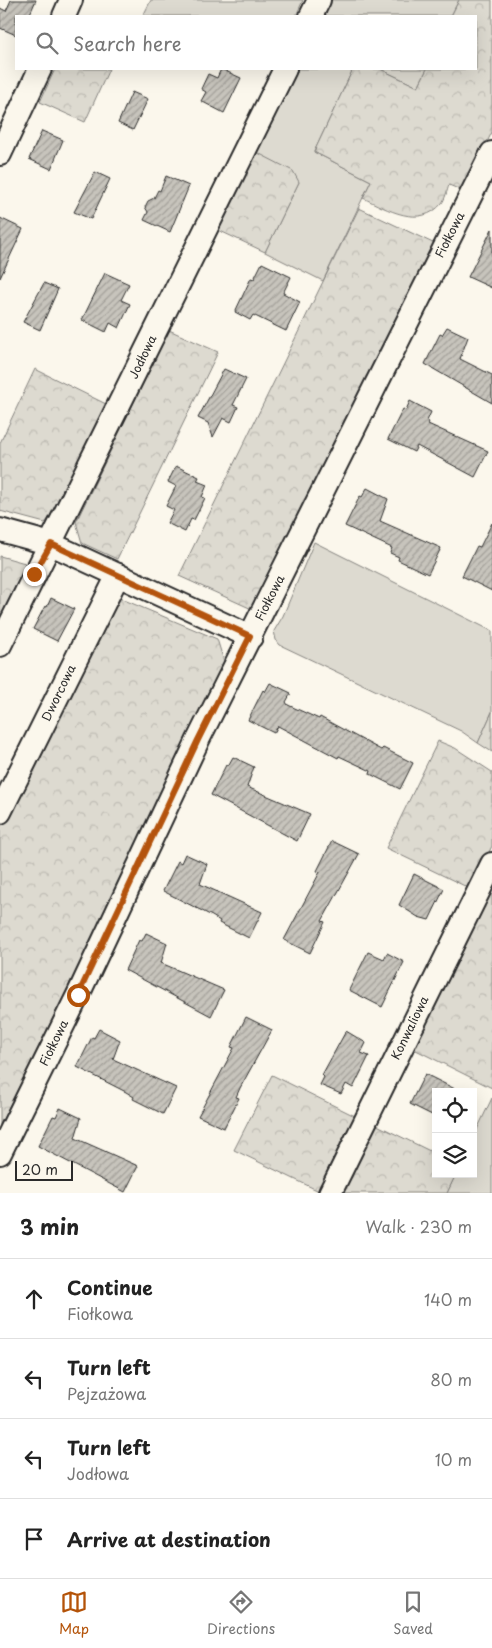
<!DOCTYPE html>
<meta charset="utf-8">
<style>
:root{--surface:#fff;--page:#f2f2f2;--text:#222;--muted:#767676;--line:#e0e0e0;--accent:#b45309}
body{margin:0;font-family:"Playpen Sans",sans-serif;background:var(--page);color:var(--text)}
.controls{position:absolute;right:15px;bottom:15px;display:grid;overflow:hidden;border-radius:0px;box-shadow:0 5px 20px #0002}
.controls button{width:45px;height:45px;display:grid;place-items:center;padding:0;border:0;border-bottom:1px solid var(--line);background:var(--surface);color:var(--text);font:25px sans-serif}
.scale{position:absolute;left:15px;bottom:12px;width:58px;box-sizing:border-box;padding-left:5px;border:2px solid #2b2b2b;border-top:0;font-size:14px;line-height:18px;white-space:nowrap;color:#2b2b2b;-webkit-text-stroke:4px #fbf7ec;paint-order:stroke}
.stop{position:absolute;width:15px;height:15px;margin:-11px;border:4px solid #b45309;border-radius:50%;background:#fff}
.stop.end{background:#b45309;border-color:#fff;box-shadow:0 1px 5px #0008}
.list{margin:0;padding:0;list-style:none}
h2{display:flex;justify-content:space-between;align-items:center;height:65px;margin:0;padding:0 20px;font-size:21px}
h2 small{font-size:16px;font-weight:400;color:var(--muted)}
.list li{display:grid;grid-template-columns:32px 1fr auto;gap:15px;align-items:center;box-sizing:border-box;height:80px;padding:0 20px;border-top:1px solid var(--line)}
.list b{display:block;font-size:19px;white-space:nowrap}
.list p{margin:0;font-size:16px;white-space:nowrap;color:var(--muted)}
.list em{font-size:16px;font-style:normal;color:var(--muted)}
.icon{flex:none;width:28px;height:28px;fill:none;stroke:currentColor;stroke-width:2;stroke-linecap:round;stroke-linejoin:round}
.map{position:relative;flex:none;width:492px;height:1193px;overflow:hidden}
.search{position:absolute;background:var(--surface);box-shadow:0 5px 20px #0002;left:15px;right:15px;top:15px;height:55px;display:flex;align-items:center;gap:12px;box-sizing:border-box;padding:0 18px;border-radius:0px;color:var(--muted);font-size:19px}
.sheet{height:385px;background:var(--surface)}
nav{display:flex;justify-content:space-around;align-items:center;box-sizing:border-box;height:70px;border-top:1px solid var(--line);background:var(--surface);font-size:14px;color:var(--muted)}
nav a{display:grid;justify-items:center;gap:2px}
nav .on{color:var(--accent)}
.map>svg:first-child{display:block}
.green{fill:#dddad0;stroke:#84827e}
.forest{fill:url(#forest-crowns);stroke:#84827e}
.building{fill:url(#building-hatch);stroke:#2b2b2b}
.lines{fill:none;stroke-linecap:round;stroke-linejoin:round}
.minor-casing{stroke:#2b2b2b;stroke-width:26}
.minor{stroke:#fbf7ec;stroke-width:22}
.route{stroke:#b45309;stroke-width:6}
.labels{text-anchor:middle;stroke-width:4;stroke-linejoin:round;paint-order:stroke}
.street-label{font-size:12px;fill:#2b2b2b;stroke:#fbf7ec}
</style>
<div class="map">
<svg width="492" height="1193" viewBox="0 0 492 1193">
<defs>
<pattern id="forest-crowns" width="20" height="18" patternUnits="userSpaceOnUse" patternTransform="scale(1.25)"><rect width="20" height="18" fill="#dddad0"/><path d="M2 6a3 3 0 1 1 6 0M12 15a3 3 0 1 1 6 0" fill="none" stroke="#bebbb3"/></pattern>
<pattern id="building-hatch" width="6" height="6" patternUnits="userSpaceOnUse" patternTransform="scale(1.25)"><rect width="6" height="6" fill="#c7c4bc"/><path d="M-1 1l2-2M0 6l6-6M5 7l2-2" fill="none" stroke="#a29f99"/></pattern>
</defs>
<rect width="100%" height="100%" fill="#fbf7ec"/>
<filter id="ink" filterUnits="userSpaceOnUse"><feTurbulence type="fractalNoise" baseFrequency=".02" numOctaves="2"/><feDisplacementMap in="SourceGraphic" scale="10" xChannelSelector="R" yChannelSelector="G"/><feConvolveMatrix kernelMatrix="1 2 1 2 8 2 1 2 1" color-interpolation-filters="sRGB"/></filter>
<g filter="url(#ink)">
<g class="green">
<polygon points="151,0 303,0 296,16 143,16"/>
<polygon points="330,0 459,0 451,16 322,16"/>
<polygon points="297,69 353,69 314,152 371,181 323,281 265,252 299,182 256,152"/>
<polygon points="380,69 427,69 418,87"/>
<polygon points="314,542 492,631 492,712 478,743 461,731 280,645 276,640 274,631 283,616"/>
<polygon points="492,1098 492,1193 447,1193 456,1174 473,1174 473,1138"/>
</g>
<g class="forest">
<path d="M 459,0 L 492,0 L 492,132 L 463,191 L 449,185 C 447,191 445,199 442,203 C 420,230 387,209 363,198 L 371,181 L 314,152 L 353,69 L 380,69 L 418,87 L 427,69 L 476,69 L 476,16 L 451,16 Z"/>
<polygon points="55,69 109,69 85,122 40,102"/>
<polygon points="256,152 293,171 299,182 265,252 218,230"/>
<polygon points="359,208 435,244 254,610 179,576"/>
<polygon points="169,330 218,352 117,559 82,543 76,522"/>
<polygon points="35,369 108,405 57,509 45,523 0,511 0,443"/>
<polygon points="0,556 25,563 24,578 0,628"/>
<polygon points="117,597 217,639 226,668 0,1125 0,828"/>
<polygon points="492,712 492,752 478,743"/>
<polygon points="438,741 455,748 492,772 492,846 471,889 386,848"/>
<polygon points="492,882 492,1088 410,1047"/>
<polygon points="272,1075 359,1118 321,1192 234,1150"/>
<polygon points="373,1123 436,1154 436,1174 456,1174 447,1193 339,1193"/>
</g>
<g class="building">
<polygon points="11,0 36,0 29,16 16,16 16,35 0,28 0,8 6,11"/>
<polygon points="221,69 241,78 224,113 201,101 206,92 201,89 208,74 217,78"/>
<polygon points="132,92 148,99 133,130 118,123"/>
<polygon points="42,131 63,140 51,169 29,159"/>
<polygon points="95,172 110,179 91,219 74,212"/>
<polygon points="166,176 189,186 170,232 144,220 148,212 145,207 148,201 154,198 158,190 160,191"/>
<polygon points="0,218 23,229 0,278"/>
<polygon points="492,229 492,288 468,277"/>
<polygon points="262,263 291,277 283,293 300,302 286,331 253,315 250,320 235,312 251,278 254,279"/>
<polygon points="105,273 129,284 121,300 130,304 119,328 110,323 106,332 82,320"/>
<polygon points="44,283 58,289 40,330 23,322"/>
<polygon points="447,327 468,337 460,359 492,375 492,403 425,364 440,334 442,335"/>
<polygon points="224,369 246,379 233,405 238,407 231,422 223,418 213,437 208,423 198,418"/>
<polygon points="410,401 431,412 427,421 429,422 428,424 488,451 475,477 417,446 414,452 388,439 403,409 406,410"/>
<polygon points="176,466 199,477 197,481 207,485 202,497 205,498 194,520 191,519 185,532 167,523 174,510 166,506 176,486 168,482"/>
<polygon points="367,488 388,499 380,521 441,548 428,574 398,560 399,557 390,553 392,548 345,526 360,496 362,497"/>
<polygon points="492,523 492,591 462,576 477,546 480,547"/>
<polygon points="51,598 74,609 57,641 33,629 45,606 47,607"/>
<polygon points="270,683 291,693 286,702 288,705 319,719 320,717 381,750 383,748 413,763 400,789 370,774 371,771 339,756 338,758 278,726 274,733 248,720 263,690 265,692"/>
<polygon points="233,757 254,767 247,787 310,814 297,841 211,795 226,765 228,766"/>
<polygon points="332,841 359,854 322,921 325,922 310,953 284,940 320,872 317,871"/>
<polygon points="185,854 207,864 200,884 262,912 249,938 219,923 220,921 212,916 163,891 178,861 181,863"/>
<polygon points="414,874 444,889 429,920 418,917 399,905"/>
<polygon points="146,933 167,943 161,963 224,990 211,1016 125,970 139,940 142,941"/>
<polygon points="368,952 384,959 387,953 404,962 382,1007 349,990"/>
<polygon points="246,1017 272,1030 240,1088 236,1097 239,1098 224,1128 198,1116 234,1048 231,1047"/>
<polygon points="99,1029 120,1040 113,1059 176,1088 163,1114 133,1099 134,1097 126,1092 77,1067 92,1037 94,1038"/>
<polygon points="346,1031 366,1043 361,1053 369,1056 353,1088 346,1084 341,1094 320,1085 324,1077 322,1075"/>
<polygon points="425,1074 461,1092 436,1092 436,1117 410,1104"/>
<polygon points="60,1108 81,1118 75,1138 138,1166 125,1192 38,1146 53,1116 56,1117"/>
</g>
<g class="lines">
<defs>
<g id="minor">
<polyline points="64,16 71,0"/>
<polyline points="311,16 319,0"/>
<polyline points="0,154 40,69"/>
<polyline points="0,530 51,544 251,637"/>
<polyline points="0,645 285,69"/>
<polyline points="0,812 118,575"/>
<polyline points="0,1153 78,995 198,740 492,153"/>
<polyline points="330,1193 492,864"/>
</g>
</defs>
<use href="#minor" class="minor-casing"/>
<use href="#minor" class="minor"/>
</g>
</g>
<g class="lines" filter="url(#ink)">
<polyline class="route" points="34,574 51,544 250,636 198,740 78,995"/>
</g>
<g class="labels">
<g class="street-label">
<text transform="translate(450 235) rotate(-63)" y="4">Fiołkowa</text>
<text transform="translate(143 357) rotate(-64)" y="4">Jodłowa</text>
<text transform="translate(270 598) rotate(-63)" y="4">Fiołkowa</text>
<text transform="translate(59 693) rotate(-64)" y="4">Dworcowa</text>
<text transform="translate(410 1028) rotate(-64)" y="4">Konwaliowa</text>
<text transform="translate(54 1043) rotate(-64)" y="4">Fiołkowa</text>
</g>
</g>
</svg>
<div class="controls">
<button><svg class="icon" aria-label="locate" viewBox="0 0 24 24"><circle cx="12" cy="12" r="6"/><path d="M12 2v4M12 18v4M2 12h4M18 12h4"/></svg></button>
<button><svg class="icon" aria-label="layers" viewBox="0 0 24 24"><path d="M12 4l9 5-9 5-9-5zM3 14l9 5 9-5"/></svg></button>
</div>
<div class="scale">20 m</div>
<div class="stop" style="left:78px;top:995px"></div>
<div class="stop end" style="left:34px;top:574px"></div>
<div class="search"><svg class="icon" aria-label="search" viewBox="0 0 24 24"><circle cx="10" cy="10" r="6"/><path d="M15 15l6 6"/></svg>Search here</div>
</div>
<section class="sheet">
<h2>3 min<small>Walk · 230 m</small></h2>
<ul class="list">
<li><svg class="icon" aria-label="ahead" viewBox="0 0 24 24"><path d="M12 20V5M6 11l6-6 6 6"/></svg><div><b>Continue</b><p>Fiołkowa</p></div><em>140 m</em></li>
<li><svg class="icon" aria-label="left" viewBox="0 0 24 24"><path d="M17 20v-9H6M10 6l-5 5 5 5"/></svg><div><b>Turn left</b><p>Pejzażowa</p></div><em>80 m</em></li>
<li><svg class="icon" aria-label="left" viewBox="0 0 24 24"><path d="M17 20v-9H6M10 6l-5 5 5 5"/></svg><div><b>Turn left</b><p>Jodłowa</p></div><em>10 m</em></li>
<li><svg class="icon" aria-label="arrive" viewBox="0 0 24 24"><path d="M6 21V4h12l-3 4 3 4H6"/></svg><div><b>Arrive at destination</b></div></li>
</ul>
</section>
<nav>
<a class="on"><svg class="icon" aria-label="map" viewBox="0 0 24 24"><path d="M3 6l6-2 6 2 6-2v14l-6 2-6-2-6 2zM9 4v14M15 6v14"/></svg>Map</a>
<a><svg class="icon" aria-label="directions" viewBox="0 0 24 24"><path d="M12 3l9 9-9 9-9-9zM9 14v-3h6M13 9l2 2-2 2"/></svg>Directions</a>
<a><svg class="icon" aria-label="saved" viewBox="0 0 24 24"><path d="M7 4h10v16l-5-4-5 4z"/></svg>Saved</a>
</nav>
